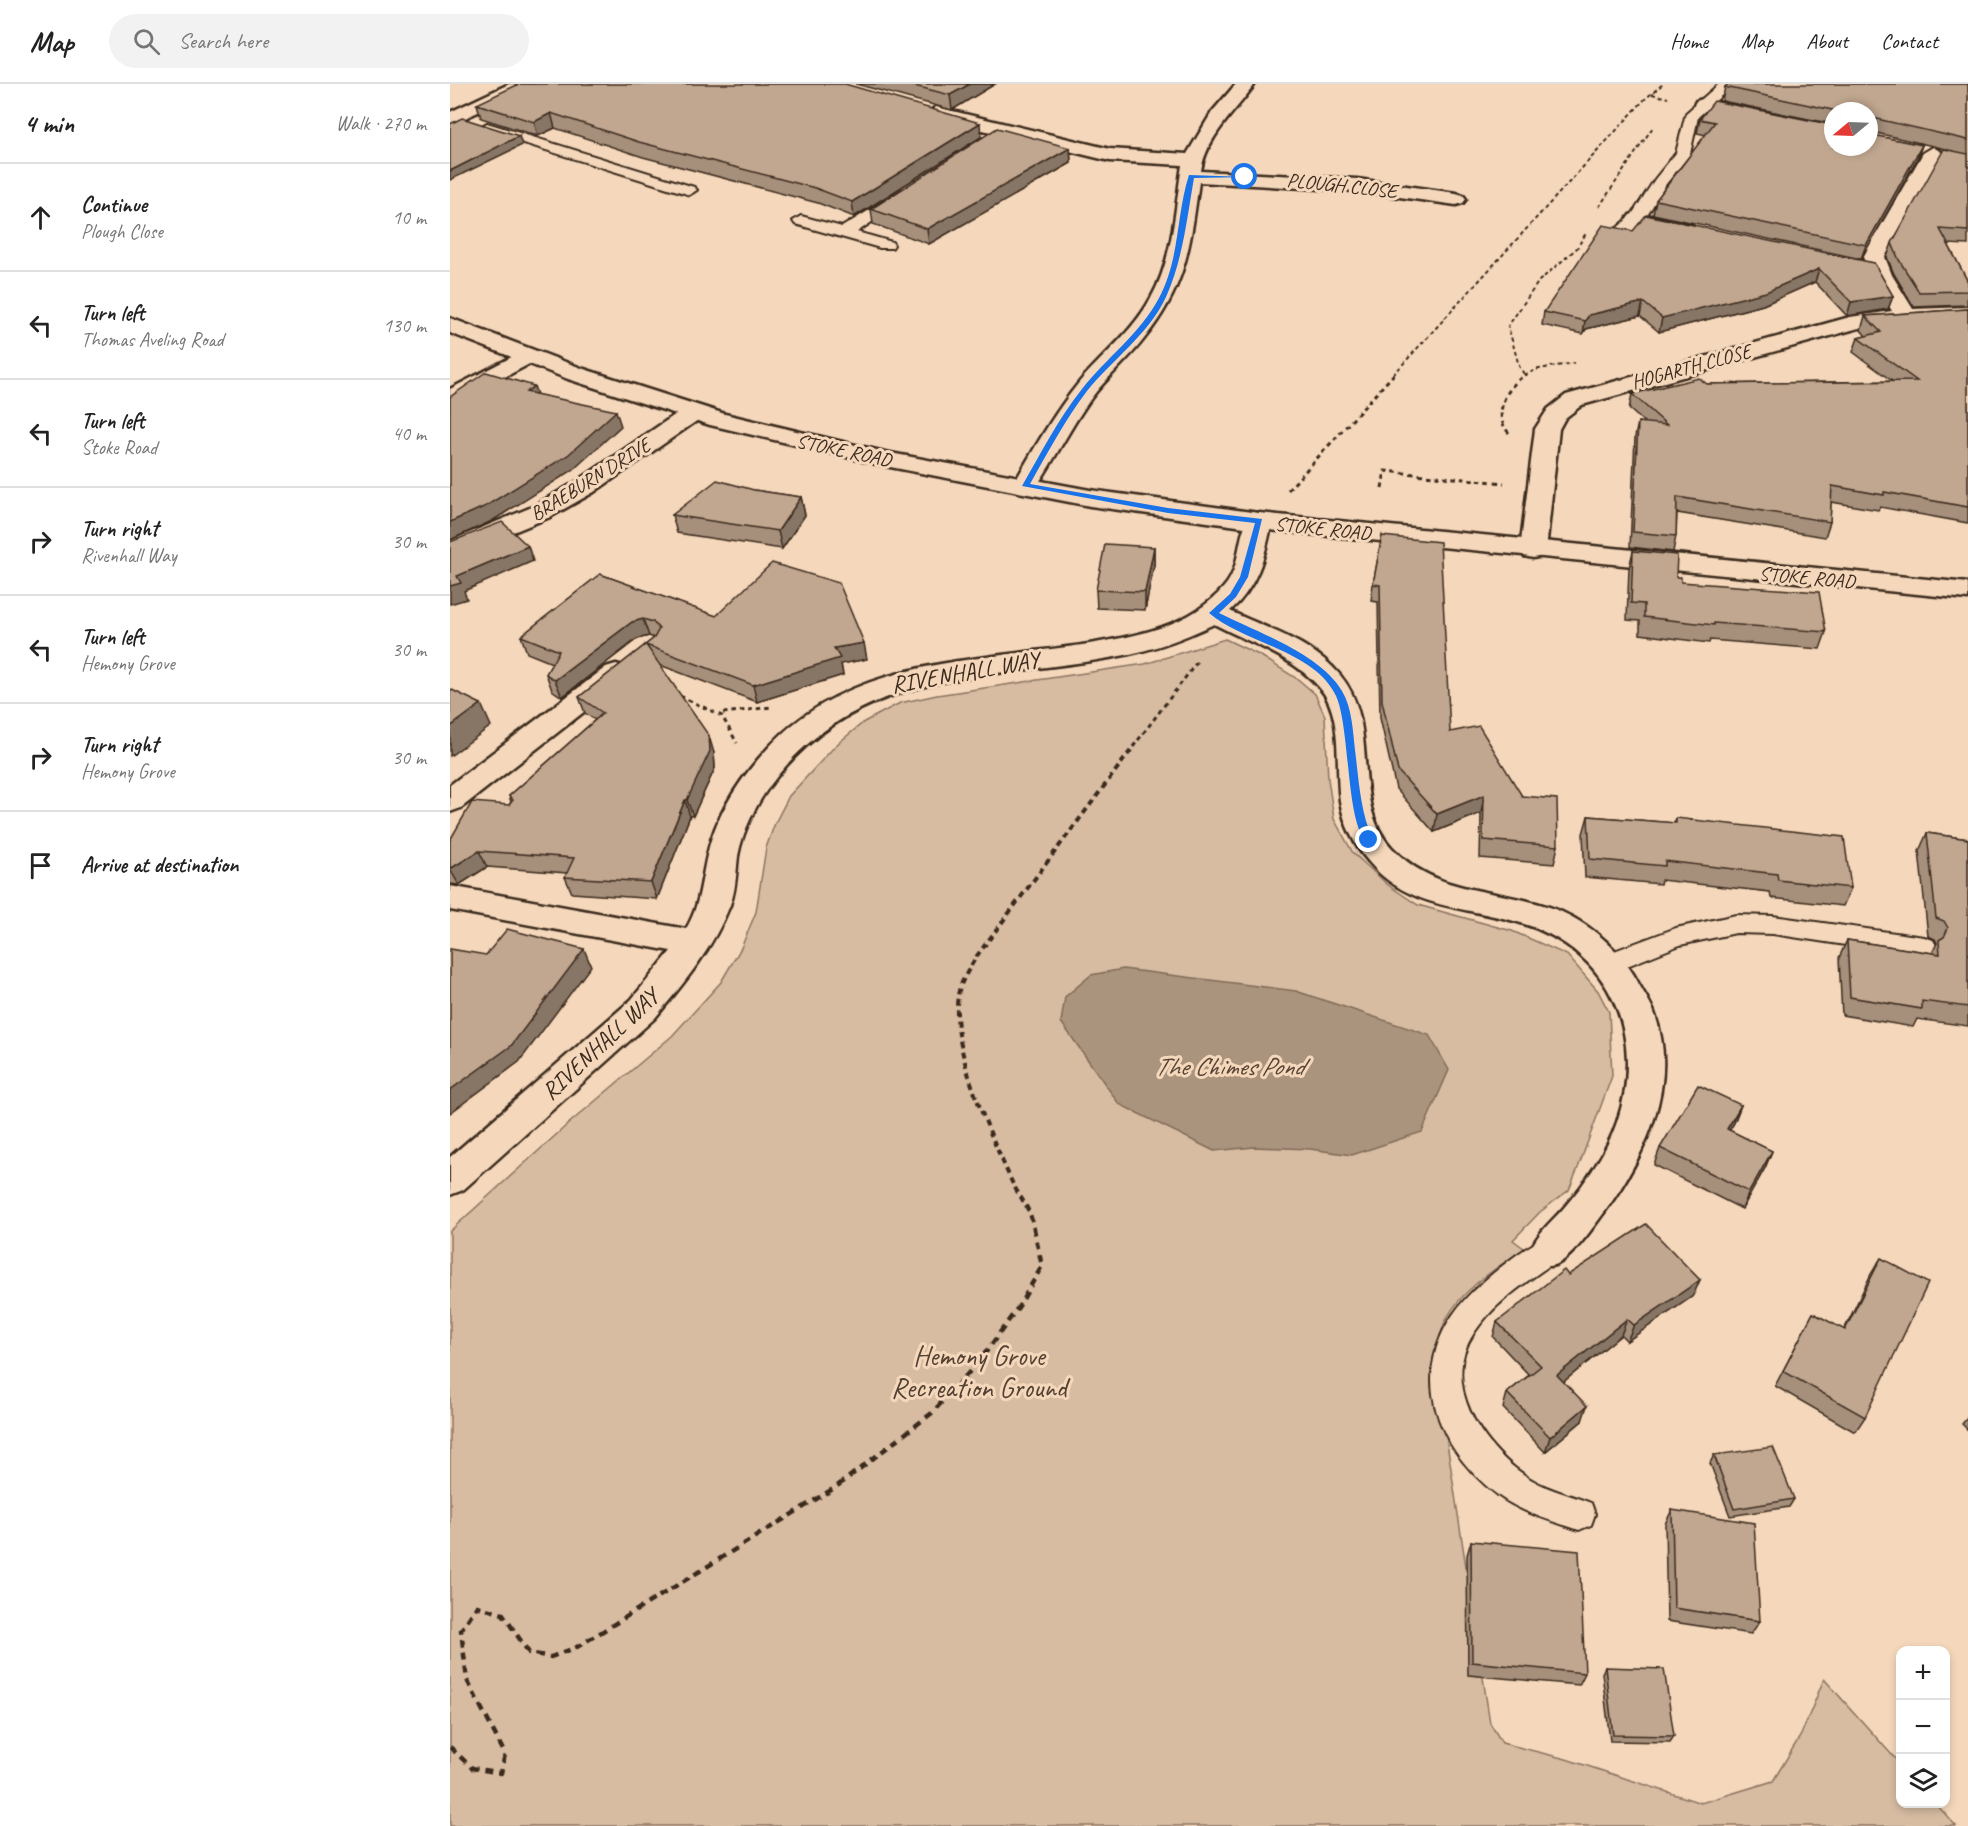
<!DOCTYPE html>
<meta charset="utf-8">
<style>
:root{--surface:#fff;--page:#f2f2f2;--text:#222;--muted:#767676;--line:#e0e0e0}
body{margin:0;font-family:Caveat,sans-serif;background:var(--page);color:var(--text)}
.controls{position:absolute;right:18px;bottom:18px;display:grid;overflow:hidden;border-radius:12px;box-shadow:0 3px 9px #0003}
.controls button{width:54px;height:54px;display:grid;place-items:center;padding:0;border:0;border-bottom:2px solid var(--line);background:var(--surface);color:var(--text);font:30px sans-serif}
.compass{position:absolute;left:1374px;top:18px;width:54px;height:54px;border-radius:50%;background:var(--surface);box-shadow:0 3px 9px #0003;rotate:251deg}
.stop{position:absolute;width:18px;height:18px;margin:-14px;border:4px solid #1a73e8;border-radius:50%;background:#fff}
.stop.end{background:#1a73e8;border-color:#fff;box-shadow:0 2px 6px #0008}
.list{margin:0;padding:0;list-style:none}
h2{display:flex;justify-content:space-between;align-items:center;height:78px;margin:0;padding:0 24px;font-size:26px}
h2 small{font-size:20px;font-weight:400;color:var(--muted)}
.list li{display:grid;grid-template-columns:39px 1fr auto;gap:18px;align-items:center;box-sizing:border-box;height:108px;padding:0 24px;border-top:2px solid var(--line)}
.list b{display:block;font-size:22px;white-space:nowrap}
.list p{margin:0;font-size:20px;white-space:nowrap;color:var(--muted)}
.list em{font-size:20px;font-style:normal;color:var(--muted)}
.icon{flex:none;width:33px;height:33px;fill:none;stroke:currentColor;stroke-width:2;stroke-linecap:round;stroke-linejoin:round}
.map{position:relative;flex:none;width:1518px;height:1742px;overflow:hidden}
header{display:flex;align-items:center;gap:36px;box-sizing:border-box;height:84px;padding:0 30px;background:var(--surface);border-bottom:2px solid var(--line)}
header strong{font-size:28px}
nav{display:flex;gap:33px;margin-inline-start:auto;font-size:21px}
.search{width:420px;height:54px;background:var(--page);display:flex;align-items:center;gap:15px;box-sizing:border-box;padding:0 21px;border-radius:33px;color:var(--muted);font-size:22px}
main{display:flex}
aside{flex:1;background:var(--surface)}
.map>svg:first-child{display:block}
.green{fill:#d7bca2;stroke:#897360;stroke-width:1.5}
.water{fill:#ab947d;stroke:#7e6a57;stroke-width:1.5}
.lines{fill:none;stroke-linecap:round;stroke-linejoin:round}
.service-casing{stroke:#3b2a1e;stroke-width:4}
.minor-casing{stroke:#3b2a1e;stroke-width:5}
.tertiary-casing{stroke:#3b2a1e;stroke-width:5}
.path-far3{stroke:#3b2a1e;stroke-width:2;stroke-dasharray:4 3;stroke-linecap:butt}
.path-far2{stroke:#3b2a1e;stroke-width:3;stroke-dasharray:4.5 4;stroke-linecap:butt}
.path-far1{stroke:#3b2a1e;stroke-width:4;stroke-dasharray:6 4.5;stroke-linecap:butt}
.path{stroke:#3b2a1e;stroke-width:4.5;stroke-dasharray:8 6;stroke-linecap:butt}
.service{fill:#f5d8bb;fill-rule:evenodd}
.minor{fill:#f5d8bb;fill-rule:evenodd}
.tertiary{fill:#f5d8bb;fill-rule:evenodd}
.wall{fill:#a6907c;stroke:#3b2a1e;stroke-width:1.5}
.shaded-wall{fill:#877565;stroke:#3b2a1e;stroke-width:1.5}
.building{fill:#c1a790;stroke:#3b2a1e;stroke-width:1.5}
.route{fill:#1a73e8}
.labels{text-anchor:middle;stroke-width:6;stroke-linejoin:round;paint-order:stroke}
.far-street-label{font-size:20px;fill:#3b2a1e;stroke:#f5d8bb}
.street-label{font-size:24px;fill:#3b2a1e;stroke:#f5d8bb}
.water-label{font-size:26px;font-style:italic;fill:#574436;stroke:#f5d8bb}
.near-park-label{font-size:28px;fill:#524032;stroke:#f5d8bb}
</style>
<header>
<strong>Map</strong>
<div class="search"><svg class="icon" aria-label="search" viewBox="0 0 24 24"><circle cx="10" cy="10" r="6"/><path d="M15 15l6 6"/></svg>Search here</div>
<nav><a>Home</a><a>Map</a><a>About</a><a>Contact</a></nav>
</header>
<main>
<aside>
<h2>4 min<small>Walk · 270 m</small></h2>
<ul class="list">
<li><svg class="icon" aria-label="ahead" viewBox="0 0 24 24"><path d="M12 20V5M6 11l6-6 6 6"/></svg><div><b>Continue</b><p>Plough Close</p></div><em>10 m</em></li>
<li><svg class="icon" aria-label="left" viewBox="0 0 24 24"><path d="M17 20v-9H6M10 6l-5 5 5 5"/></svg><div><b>Turn left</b><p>Thomas Aveling Road</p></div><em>130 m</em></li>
<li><svg class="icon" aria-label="left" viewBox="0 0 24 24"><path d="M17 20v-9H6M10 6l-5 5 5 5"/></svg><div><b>Turn left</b><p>Stoke Road</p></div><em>40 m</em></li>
<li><svg class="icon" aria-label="right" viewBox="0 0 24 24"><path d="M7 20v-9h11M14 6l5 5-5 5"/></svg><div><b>Turn right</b><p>Rivenhall Way</p></div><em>30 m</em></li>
<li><svg class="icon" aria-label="left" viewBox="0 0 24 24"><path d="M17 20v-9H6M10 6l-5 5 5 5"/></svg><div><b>Turn left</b><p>Hemony Grove</p></div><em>30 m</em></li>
<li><svg class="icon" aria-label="right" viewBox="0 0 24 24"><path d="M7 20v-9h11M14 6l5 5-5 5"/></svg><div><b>Turn right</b><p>Hemony Grove</p></div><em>30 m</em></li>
<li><svg class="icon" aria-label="arrive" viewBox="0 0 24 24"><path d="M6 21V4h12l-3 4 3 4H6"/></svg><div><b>Arrive at destination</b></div></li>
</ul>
</aside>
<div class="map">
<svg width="1518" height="1742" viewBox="0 0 1518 1742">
<rect width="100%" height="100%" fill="#f5d8bb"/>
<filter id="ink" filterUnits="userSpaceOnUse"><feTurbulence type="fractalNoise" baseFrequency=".0167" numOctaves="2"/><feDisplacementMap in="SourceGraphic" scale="12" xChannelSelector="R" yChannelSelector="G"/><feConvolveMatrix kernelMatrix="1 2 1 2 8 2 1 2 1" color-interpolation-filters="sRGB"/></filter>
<g filter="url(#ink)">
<path class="green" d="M 775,555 L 811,572 L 849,596 L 865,610 L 875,632 L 878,695 L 884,735 L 903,769 L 938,801 L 968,821 L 1062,847 L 1117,871 L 1148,907 L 1159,928 L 1162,992 L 1128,1084 L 1119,1106 L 1090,1128 L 1063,1156 L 1075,1165 C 999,1214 973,1239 993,1333 L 1040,1639 L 1052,1659 L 1116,1675 L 1251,1719 L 1323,1697 L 1351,1651 L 1374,1595 L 1450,1680 L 1450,1720 L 1486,1720 L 1506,1742 L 0,1742 L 0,1147 L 117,1041 L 222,952 L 271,898 L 291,864 L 306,828 L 316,764 L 325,739 L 339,712 L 386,661 L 414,638 L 450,619 L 487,611 L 695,580 Z"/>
<polygon class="water" points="673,885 846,907 979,951 999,986 972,1048 902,1071 860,1065 804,1063 764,1067 669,1020 611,938 615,913 641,891"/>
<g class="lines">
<defs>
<g id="service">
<polygon points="1269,0 1284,0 1248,33 1240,70 1216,100 1193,138 1172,156 1160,156 1158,153 1160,150 1181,132 1205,95 1226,69 1236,29"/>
<polygon points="37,39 244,103 247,106 239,111 234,109 32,46 30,43"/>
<polygon points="452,106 460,111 457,114 407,148 442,158 444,161 442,164 430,164 345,140 343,137 351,132 392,143"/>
<polygon points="1286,831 1323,832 1474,853 1483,856 1487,863 1483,870 1474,873 1323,850 1286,849 1230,861 1157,890 1148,887 1144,880 1148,873 1226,844"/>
<path d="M 1100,1152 L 1110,1156 L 1115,1165 L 1110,1174 C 1080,1196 1045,1217 1024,1249 C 990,1299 1031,1361 1073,1390 C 1093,1405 1118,1410 1141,1419 L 1145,1430 L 1141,1441 L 1129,1446 C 1103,1437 1072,1429 1049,1412 C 972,1354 955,1264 1032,1199 C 1052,1182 1076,1161 1100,1152 Z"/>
</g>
<g id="minor">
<polygon points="59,0 83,0 80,4 0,41 0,28"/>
<path d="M 786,0 L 805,0 C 786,27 756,53 751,87 L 907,95 L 1006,109 L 1013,111 L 1016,115 L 1013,119 L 1006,121 L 907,107 L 749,98 C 740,163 736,203 694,255 C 678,276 658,292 642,313 C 620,343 605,376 584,406 L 575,408 L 566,406 L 563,401 C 583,367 602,332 627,301 C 651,272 683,248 701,214 C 723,175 725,125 732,81 L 660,77 L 479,33 L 477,29 L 486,23 L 660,65 L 737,70 L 762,28 Z"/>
<polygon points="1253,15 1383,42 1383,54 1246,25 1244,21 1246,17"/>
<polygon points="1483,63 1493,69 1435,173 1442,191 1463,225 1518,223 1518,237 1456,239 1409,244 1132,321 1115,334 1109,345 1096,466 1092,472 1083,474 1074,472 1070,466 1085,345 1098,325 1116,311 1400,233 1442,227 1420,191 1413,173 1473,69"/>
<polygon points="1187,129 1242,141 1245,145 1242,149 1235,151 1180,139 1177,135 1180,131"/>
<polygon points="77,265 85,267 88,272 85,277 0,322 0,305"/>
<polygon points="243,322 251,324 255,329 251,334 144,408 100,433 0,474 0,457 82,423 126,398 235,324"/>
<path d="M 809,429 L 818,432 L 822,437 C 815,472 808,502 780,527 C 817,545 863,558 890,591 C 932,641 898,717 942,764 C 989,814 1054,803 1112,828 C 1145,843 1174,870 1190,902 C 1195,911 1202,921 1205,931 C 1230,1000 1194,1075 1153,1130 C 1143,1143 1117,1182 1100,1182 C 1096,1182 1090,1178 1087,1177 L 1081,1165 C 1088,1149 1100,1139 1112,1126 C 1134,1101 1156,1070 1167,1038 C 1196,953 1161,866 1071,839 C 1017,822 959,826 919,778 C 904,761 894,740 890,717 C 885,682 894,631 869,603 C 842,572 800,559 764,540 C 732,555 700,567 665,573 C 539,596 412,583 325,695 C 308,716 293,745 288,772 C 286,789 286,806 280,821 C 263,864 234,899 205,934 L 13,1106 L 0,1111 L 0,1073 L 181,916 L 221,867 L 0,826 L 0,802 L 236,845 C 251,820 251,795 258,767 C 267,729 292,692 319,663 C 401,574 529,577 639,560 C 687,552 741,542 774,503 C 792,483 786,452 800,432 Z"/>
<polygon points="166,580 176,583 180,589 176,595 11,724 0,728 0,701 156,583"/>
</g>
<polygon id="tertiary" points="0,234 134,285 275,330 435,368 640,406 809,429 1518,499 1518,515 809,445 640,422 435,382 260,341 118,295 0,249"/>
</defs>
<use href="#service" class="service-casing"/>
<use href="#minor" class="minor-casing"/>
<use href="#tertiary" class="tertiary-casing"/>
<g class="path-far3">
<polyline points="1202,10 1218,14"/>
<polyline points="1149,123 1203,43"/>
<polyline points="1074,290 1069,282 1058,242 1089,197 1127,164 1136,149"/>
<polyline points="943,291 1195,15 1213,0"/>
<polyline points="1074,291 1089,285 1124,279"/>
</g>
<g class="path-far2">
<path d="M 1059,349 C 1041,330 1057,301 1077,290"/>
<polyline points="932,404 935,387 1054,399"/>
<polyline points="838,406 944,290"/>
<polyline points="230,612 272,632 287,659"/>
<polyline points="273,629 322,623"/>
<polyline points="683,663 747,578"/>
</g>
<path class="path-far1" d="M 582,1137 C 579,1122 567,1110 561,1096 C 539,1047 500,964 508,911 C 510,898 520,884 526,873 L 685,661"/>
<polyline class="path" points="0,1663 22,1684 51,1689 55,1670 17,1596 11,1546 27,1522 53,1530 79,1569 101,1573 127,1563 386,1403 482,1329 531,1275 569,1222 592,1182 582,1136"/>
<use href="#service" class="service"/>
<use href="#minor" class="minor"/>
<use href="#tertiary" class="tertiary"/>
</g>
<g class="wall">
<polygon points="406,0 545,0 502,26"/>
<polygon points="1518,0 1518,161 1498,160 1518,198 1517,221 1464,223 1444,190 1437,173 1442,159 1496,65 1422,48 1422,51 1472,61 1467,75 1411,175 1203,130 1206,116 1256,51 1247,49 1250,35 1383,63 1419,27 1383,27 1383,40 1272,17 1275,3"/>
<polygon points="27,20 531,53 404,133 368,119 193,73 105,44 88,52 31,34"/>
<polygon points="620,64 621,79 479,160 423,140 421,125"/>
<polygon points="1183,147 1424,179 1443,212 1438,225 1397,232 1365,198 1313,221 1209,248 1190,232 1136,245 1133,250 1092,241 1094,228"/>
<polygon points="1518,225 1518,439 1430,423 1428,426 1381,418 1380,438 1375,453 1227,429 1226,452 1223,468 1180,463 1185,353 1188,338 1195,339 1179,325 1182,310 1257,300 1442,297 1403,268 1408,254 1416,252 1411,246 1415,232"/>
<polygon points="304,406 351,413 355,431 332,465 227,449 222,431"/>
<polygon points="932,452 1000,648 1072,712 1108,762 1104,780 1030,774 1031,729 984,748 946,705 930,634 928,518 921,517 923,500"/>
<polygon points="704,463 704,481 695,526 647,524 646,506"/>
<polygon points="1183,467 1226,493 1231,498 1376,548 1370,565 1260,556 1259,559 1190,550 1190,537 1177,536 1179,484"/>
<polygon points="150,490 266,532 417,575 391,580 393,591 307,618 210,581 264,669 265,684 243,732 240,732 207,815 122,809 115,793 117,789 37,783 9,801 0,800 0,756 59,721 61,718 59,712 145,636 135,629 129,613 204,554 199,552 187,555 112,613 102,606 96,590 102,579 77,569 71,552"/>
<polygon points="1138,732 1224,739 1226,734 1401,804 1393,822 1321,814 1320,808 1211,796 1210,800 1135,793 1133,750"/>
<polygon points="1477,749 1518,755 1518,942 1467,935 1463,943 1392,931 1389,874 1397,856 1482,869 1487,859 1485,855 1478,852 1469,767"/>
<polygon points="1291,1021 1284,1039 1279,1046 1322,1067 1315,1084 1292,1125 1204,1081 1210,1064"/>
<polygon points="1431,1174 1415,1333 1405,1348 1325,1302 1363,1229 1394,1246 1421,1190"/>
<polygon points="1118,1191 1243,1212 1177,1257 1171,1251 1113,1298 1132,1337 1095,1368 1053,1324 1057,1309 1079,1291 1043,1253 1047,1238"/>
<polygon points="1518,1333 1518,1346 1512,1340"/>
<polygon points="1264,1371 1344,1415 1339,1423 1280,1432 1260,1379"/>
<polygon points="1222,1426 1310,1537 1301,1550 1217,1537 1215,1440"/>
<polygon points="1021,1457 1135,1589 1129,1601 1018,1591 1017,1471"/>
<polygon points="1155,1583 1224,1652 1220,1658 1160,1657 1152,1589"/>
</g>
<g class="shaded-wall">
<polygon points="520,0 545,0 502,26 500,11"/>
<polygon points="101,29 105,44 88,52 84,38"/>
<polygon points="530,39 531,53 404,133 402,118"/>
<polygon points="69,52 72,61 0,96 0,87"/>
<polygon points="1472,61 1467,75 1411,175 1416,161"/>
<polygon points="620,64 621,79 479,160 477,145"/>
<polygon points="1369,185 1365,198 1313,221 1209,248 1212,234"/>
<polygon points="1443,212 1438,225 1397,232 1401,218"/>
<polygon points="1193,218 1190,232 1136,245 1133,250 1135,237 1139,231"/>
<polygon points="84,302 89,316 76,308"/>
<polygon points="166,327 171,342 123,386 42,437 0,456 0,438"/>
<polygon points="351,413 355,431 332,465 328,447"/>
<polygon points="78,462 83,477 14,507 17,515 0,520 0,502 7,492"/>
<polygon points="704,463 704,481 695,526 695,508"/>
<polygon points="193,535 199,552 187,555 112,613 105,596 182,538"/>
<polygon points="414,559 417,575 391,580 393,591 307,618 303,601 384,564"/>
<polygon points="31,620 41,642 0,672 0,643"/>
<polygon points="259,652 264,669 265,684 243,732 237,716"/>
<polygon points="1034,711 1031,729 984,748 987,730"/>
<polygon points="235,716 240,732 207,815 201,798"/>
<polygon points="29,767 37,783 9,801 0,785"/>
<polygon points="134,865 141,882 69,978 0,1029 0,1006"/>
<polygon points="1291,1021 1284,1039 1270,1062 1277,1045"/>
<polygon points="1322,1067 1315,1084 1292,1125 1299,1108"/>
<polygon points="1250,1196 1243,1212 1177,1257 1184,1241"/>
<polygon points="1177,1235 1171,1251 1102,1307 1107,1291"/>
<polygon points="1137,1322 1132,1337 1095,1368 1100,1353"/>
</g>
<g class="building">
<polygon points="69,0 395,0 530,39 402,118 365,104 189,58 101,29 84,38 27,20"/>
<polygon points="457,0 520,0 500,11"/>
<polygon points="1278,0 1518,0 1518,56 1423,34 1421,37 1422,51 1472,61 1416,161 1206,116 1265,38 1250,35 1264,17 1383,41 1383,63 1419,63 1419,27 1387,27 1275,3"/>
<polygon points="12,34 69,52 0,87 0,40"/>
<polygon points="547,44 620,64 477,145 421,125"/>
<polygon points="1494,65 1518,70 1518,147 1490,145 1518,198 1518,207 1469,208 1449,176 1442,159"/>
<polygon points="1196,131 1424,179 1443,212 1401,218 1369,185 1316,208 1212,234 1193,218 1139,231 1135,237 1094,228 1153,141 1183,147"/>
<polygon points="1518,225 1518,423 1434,408 1434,411 1382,402 1380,438 1227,413 1226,452 1183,448 1188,338 1217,341 1182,310 1249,294 1257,300 1467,297 1408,254 1431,248 1415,232"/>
<polygon points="36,288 84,302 76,308 166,327 118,371 36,422 0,438 0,313"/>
<polygon points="267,396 304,406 351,413 328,447 222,431"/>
<polygon points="52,438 78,462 7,492 11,499 0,502 0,458"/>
<polygon points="932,452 990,458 1000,648 1029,642 1072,712 1107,715 1108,762 1033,756 1034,711 987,730 948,687 932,617 930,501 923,500"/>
<polygon points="655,460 704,463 695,508 646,506"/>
<polygon points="1183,467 1227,471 1226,493 1231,493 1231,498 1369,508 1376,548 1264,539 1264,541 1194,533 1194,520 1181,519"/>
<polygon points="322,479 389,499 414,559 384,564 390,574 303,601 196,561 259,652 260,667 237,716 235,716 201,798 115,793 124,774 29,767 0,785 0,756 22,718 59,721 63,716 59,712 153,629 129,613 204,554 209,545 203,538 193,535 182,538 105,596 96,590 109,567 71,552 150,490 266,532"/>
<polygon points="0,605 31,620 0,643"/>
<polygon points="1138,732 1226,739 1226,734 1394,753 1401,804 1328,796 1327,790 1215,777 1215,782 1140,775"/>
<polygon points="1477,749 1518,755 1518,923 1472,917 1472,925 1400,913 1397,856 1490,870 1489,856 1494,853 1498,844 1494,837 1486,834"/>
<polygon points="57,845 134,865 61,962 0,1006 0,865 36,871"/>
<polygon points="1248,1001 1291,1021 1277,1045 1322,1067 1299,1108 1210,1064"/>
<polygon points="1196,1140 1250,1196 1184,1241 1177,1235 1107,1291 1137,1322 1100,1353 1057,1309 1091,1282 1047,1238 1114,1186 1118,1191"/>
<polygon points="1431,1174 1478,1199 1415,1333 1333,1287 1363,1229 1395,1246"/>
<polygon points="1323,1363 1344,1415 1284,1425 1264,1371"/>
<polygon points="1222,1426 1304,1439 1310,1537 1224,1524"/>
<polygon points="1021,1457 1129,1467 1135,1589 1022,1578"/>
<polygon points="1155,1583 1214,1585 1224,1652 1163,1651"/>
</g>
</g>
<path class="route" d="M 739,91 L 798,93 L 744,94 C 737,134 733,175 716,213 C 699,250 662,276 637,307 C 615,336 598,368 580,400 L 718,424 L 812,435 L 798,493 L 786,513 L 769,529 C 807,548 870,570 892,607 C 902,623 903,648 905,666 C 909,697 910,727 923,756 L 919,759 C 895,747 901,639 885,610 C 862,566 794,559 759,529 L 780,510 L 790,493 L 805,439 L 718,429 L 572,402 C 591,369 608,335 632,305 C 656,274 690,250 709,214 C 730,175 726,131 739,91 Z"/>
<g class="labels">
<g class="far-street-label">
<text transform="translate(892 101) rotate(6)" y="7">PLOUGH CLOSE</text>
<text transform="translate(1241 282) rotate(-15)" y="7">HOGARTH CLOSE</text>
<text transform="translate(394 366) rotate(12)" y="7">STOKE ROAD</text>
<text transform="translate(140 395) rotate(-32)" y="7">BRAEBURN DRIVE</text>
<text transform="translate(873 444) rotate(6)" y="7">STOKE ROAD</text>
<text transform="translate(1357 493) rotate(5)" y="7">STOKE ROAD</text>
</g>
<g class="street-label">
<text transform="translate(515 588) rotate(-10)" y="8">RIVENHALL WAY</text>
<text transform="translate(150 960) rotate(-43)" y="8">RIVENHALL WAY</text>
</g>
<g class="water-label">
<text x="779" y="991">The Chimes Pond</text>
</g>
<g class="near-park-label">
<text x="529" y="1281">Hemony Grove<tspan x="529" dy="32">Recreation Ground</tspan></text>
</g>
</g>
</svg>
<div class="controls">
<button>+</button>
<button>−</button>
<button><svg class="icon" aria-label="layers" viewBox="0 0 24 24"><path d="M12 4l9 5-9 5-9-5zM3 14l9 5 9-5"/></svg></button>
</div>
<svg class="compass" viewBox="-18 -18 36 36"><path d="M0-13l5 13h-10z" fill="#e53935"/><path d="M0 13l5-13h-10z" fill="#767676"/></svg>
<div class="stop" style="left:795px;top:93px"></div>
<div class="stop end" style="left:919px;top:756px"></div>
</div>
</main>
